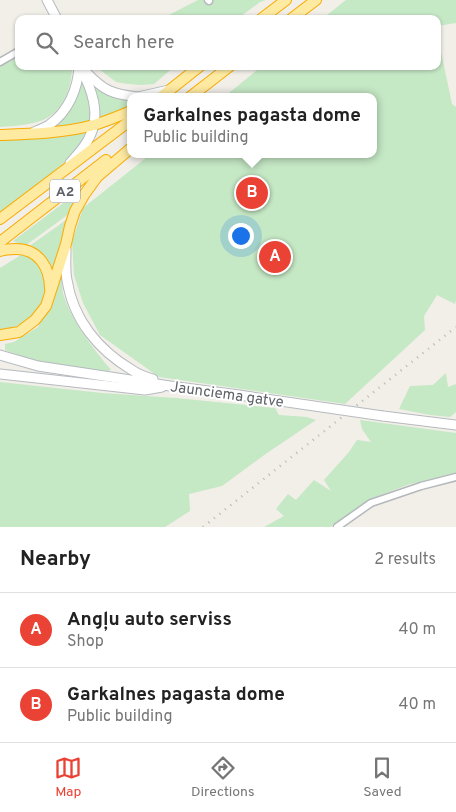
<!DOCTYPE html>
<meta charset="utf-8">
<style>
:root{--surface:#fff;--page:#f2f2f2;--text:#222;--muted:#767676;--line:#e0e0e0;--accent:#ea4335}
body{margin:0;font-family:Overpass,sans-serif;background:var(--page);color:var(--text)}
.you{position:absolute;left:240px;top:235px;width:18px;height:18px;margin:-12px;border:4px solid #fff;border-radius:50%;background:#1a73e8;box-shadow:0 0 0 8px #1a73e833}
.badge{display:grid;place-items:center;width:32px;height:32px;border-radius:50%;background:var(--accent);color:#fff;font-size:16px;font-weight:700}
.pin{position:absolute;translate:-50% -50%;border:2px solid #fff;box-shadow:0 1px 5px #0006}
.popup{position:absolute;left:127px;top:93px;width:250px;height:65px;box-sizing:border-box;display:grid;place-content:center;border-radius:10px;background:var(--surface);filter:drop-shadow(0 1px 4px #0005);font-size:16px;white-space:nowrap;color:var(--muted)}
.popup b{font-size:19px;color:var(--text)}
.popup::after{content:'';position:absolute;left:50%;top:100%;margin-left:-10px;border:10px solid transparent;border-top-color:var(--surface)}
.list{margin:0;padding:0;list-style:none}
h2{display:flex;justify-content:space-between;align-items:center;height:65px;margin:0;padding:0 20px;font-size:21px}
h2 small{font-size:16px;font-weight:400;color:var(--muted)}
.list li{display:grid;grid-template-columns:32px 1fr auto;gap:15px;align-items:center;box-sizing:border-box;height:75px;padding:0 20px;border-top:1px solid var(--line)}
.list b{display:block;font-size:19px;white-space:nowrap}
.list p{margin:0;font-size:16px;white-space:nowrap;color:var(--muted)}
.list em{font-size:16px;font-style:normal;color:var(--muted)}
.icon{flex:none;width:28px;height:28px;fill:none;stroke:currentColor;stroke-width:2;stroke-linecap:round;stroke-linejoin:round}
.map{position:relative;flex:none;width:456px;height:527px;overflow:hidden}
.search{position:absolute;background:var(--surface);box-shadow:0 1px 4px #0004;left:15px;right:15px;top:15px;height:55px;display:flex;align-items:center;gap:12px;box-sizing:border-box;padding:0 18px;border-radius:10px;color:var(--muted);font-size:19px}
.sheet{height:215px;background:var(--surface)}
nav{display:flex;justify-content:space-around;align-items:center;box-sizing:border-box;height:70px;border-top:1px solid var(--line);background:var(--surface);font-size:14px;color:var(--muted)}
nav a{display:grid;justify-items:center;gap:2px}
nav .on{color:var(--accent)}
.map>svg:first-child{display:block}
.green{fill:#c5e8c5}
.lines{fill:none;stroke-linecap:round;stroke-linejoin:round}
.minor-casing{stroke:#b5b8bc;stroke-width:9}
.secondary-casing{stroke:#b6babf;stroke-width:11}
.trunk-casing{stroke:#f9ab00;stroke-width:12}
.minor{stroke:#fff;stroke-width:6}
.secondary{stroke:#fff;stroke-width:9}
.trunk{stroke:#feeaa1;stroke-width:10}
.rail{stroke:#b6b7b8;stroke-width:2.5;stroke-dasharray:1 6;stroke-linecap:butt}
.secondary-bridge-casing{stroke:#b6babf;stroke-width:11;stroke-linecap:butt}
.secondary-bridge{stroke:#fff;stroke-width:9}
.labels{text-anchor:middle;stroke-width:4;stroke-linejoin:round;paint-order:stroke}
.shield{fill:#fff;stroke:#8f9295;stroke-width:1}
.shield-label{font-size:14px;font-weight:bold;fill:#5f6368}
.street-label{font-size:15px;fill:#5f6368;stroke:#fff}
</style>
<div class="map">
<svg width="456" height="527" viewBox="0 0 456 527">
<rect width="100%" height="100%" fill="#f1efe8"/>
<g class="green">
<polygon points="198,0 266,0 260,2 237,19 161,19"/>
<polygon points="346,0 456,0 456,23 437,26 437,19 322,19"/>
<polygon points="437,33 452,104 456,107 456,300 455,304 437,295 424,316 425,330 345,404 159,377 100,335 83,303 74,275 72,242 83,208 151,154 373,154 373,97 224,97 262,66 437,66"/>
<path d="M 19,53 L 19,66 L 72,66 C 72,87 64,111 43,120 C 30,125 14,126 0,127 L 0,64 Z"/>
<polygon points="95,66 175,66 154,84 141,85 128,84 116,82"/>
<path d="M 80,83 L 85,83 L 90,96 L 92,122 L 51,129 C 67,117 76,102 80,83 Z"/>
<polygon points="97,87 131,99 131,107 99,121 94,90"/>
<path d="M 88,130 C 79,159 25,193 0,212 L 0,141 L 63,134 Z"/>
<polygon points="78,192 81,196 70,213 25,246 13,241"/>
<polygon points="69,218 53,275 28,247"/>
<path d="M 21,255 C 47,259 50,293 37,311 C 29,322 12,328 0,332 L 0,268 Z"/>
<path d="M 61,273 C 62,280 62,287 63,293 C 71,321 93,348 111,370 L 104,372 L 69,368 L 34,361 L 5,350 L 5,344 L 14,342 L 38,327 L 57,290 Z"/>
<polygon points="446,373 448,387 456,384 456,412 450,417 430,415 399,409 410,386 433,385"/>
<polygon points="0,382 102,393 176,398 275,408 279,415 307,417 316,420 267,453 222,486 189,494 190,511 165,527 0,527"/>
<polygon points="360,420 456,433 456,475 410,484 370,499 330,527 264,527 284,516 276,509 288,494 296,500 314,480 331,491 324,480 349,452 357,440 371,442 362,429"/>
</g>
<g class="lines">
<defs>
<g id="minor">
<polyline points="208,0 209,1"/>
<polyline points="0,62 19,51"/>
<polyline points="337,527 371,503 421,486 456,477"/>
</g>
<g id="secondary">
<polyline points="47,0 57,19"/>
<path d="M 86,72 C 104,91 112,94 138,97"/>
<polyline points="138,97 169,90"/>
<path d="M 34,132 C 39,130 44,128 49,125 C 68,112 78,89 79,66"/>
<path d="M 70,163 C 77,155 85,147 89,138 C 102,114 91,88 80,66"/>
<path d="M 66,249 C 66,259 65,270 67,280 C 73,319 98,350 132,370 C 138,374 146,377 153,379"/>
<polyline points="0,355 38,366 170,386 239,395"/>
<polyline points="0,374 145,390 162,387"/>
<polyline points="383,416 456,425"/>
</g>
<g id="trunk">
<polyline points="261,19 286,0"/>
<polyline points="291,19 316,0"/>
<polyline points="161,97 200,66"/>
<polyline points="190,97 230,66"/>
<path d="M 0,135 C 30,134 65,133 94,125 C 107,121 119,116 131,111"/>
<polyline points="0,219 131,120"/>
<polyline points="0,242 106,160"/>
<path d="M 0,251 C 5,249 10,249 16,249 C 39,249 50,268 50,289"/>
<polyline points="0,335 19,332 35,320 46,306 66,244 70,226 75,211 84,195 97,177 131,148"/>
</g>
</defs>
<use href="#minor" class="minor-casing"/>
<use href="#secondary" class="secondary-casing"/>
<use href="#trunk" class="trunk-casing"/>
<use href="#minor" class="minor"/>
<use href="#secondary" class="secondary"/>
<use href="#trunk" class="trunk"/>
<polyline class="rail" points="203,527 456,327"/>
<defs>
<polyline id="secondary-bridge" points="239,395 383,416"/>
</defs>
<use href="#secondary-bridge" class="secondary-bridge-casing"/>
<use href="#secondary-bridge" class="secondary-bridge"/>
</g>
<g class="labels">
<rect class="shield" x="50" y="179.5" width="30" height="23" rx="4"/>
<g class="shield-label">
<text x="65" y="196">A2</text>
</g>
<g class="street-label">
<text transform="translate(227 394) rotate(8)" y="5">Jaunciema gatve</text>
</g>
</g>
</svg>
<div class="you"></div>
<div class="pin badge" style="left:275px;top:257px">A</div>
<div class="pin badge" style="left:252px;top:193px">B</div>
<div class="popup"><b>Garkalnes pagasta dome</b>Public building</div>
<div class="search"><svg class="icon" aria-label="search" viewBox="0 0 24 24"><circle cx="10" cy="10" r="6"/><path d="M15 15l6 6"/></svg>Search here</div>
</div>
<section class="sheet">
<h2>Nearby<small>2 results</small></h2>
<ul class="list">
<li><span class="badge">A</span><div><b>Angļu auto serviss</b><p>Shop</p></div><em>40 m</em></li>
<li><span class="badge">B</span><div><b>Garkalnes pagasta dome</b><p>Public building</p></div><em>40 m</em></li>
</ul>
</section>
<nav>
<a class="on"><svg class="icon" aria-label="map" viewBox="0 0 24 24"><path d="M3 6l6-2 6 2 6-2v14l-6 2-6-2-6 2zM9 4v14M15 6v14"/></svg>Map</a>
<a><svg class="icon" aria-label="directions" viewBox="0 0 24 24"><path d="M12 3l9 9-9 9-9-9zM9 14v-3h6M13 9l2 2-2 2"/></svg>Directions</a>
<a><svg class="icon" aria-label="saved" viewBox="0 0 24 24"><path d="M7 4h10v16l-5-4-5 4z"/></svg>Saved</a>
</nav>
